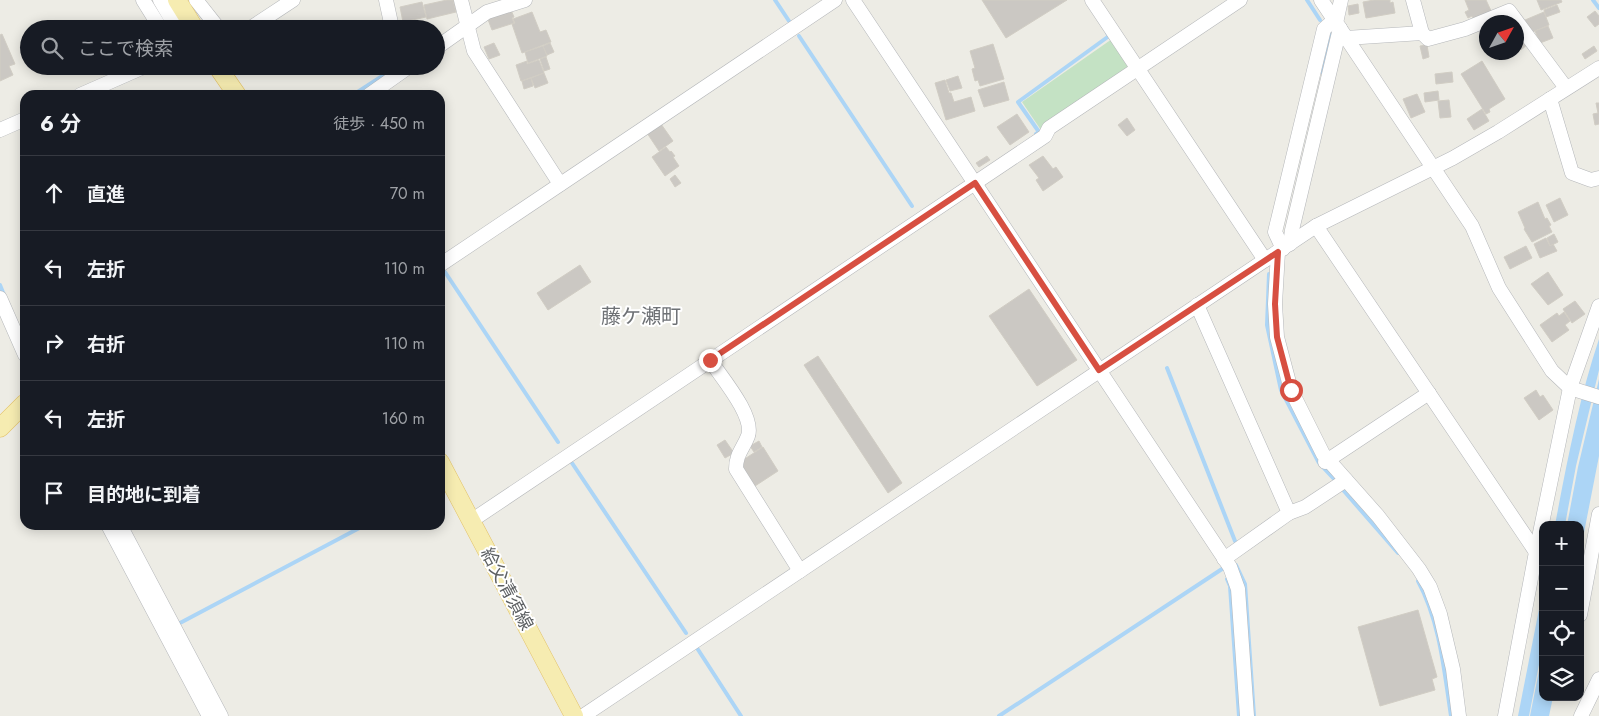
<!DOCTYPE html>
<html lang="ja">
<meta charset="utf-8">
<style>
:root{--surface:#171b24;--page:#20242c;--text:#f1f3f6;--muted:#9ea1a6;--line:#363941}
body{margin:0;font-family:Jost,"Noto Sans JP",sans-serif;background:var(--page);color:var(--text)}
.controls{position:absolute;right:15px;bottom:15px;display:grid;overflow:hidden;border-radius:10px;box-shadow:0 2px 12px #0003}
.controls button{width:45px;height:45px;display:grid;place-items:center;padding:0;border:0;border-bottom:1px solid var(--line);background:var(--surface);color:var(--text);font:25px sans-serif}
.compass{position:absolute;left:1479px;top:15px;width:45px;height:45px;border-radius:50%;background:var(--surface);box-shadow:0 2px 12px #0003;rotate:50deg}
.stop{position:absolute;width:15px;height:15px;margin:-11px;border:4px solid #d74f41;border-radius:50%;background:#fff}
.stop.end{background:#d74f41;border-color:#fff;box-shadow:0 1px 5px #0008}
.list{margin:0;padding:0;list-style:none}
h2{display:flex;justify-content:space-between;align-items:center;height:65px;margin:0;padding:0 20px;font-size:21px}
h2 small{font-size:16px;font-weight:400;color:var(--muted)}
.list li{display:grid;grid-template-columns:32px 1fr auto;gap:15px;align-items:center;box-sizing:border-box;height:75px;padding:0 20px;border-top:1px solid var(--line)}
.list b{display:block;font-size:19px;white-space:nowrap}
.list em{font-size:16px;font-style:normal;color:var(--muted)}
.icon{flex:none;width:28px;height:28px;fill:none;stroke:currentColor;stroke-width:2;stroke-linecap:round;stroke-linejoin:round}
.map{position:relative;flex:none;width:1599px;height:716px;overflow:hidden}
.search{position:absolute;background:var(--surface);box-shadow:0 2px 12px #0003;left:20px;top:20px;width:425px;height:55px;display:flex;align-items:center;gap:12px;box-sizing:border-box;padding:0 18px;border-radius:28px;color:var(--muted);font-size:19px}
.panel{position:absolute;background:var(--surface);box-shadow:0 2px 12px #0003;left:20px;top:90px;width:425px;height:440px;border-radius:15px}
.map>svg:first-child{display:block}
.green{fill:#c4e2c4}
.water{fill:#acd5f6}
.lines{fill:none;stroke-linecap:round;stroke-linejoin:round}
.stream{stroke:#acd5f6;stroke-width:4}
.building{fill:#cbc8c3;stroke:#d1cdc4}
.minor-casing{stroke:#b5b7ba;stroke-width:15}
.major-casing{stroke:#e3c268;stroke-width:19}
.minor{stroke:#fff;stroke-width:14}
.major{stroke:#f6ecb1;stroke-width:18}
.route{stroke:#d74f41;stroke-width:6}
.labels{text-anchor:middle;stroke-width:4;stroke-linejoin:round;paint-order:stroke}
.street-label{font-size:18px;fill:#5d6063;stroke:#fff}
.quarter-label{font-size:20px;fill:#6e7175;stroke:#fff}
</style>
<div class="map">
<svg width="1599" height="716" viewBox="0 0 1599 716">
<rect width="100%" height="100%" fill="#edece5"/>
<polygon class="green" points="1112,39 1129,64 1129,70 1041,130 1022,102"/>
<g class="water">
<path d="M 1599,339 L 1599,370 L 1576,466 L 1565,525 L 1555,525 C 1567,462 1579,399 1599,339 Z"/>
<polygon points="1599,379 1599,456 1580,553 1580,525 1567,525 1578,467"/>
<polygon points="1543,589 1543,644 1529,716 1518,716"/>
<polygon points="1543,651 1543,697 1553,697 1549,716 1530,716"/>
</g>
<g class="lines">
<g class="stream">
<polyline points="775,0 789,21"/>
<polyline points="1307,0 1320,20"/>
<polyline points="1593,0 1599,8"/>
<polyline points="799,36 912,206"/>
<polyline points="148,72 162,66"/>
<polyline points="1321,72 1331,33"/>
<polyline points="353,95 390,71"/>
<polyline points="1036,134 1039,132 1018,102 1109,36 1107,33"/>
<polyline points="445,272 558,442"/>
<polyline points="1269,274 1267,325 1281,390 1319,463 1334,479"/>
<polyline points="0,285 4,295"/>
<polyline points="1167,368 1235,541"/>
<polyline points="572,463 686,633"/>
<polyline points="1344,491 1398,553"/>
<polyline points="1236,565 1245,584 1254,716"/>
<polyline points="1227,579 1230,586 1239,716"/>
<path d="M 1418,581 C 1440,622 1444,670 1451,716"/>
<polyline points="180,623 365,525"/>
<polyline points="697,648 741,716"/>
<polyline points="999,716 1222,569"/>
</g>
</g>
<g class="building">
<polygon points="447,0 453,0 456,12 427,19 424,5"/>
<polygon points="982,0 1067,0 1006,38"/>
<polygon points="1374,0 1390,0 1390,3 1393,2 1395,13 1366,18 1363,2"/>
<polygon points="1465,0 1486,0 1493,15 1476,24 1472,16 1468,18 1465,12 1469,10"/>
<polygon points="1537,0 1561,0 1562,2 1541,10"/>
<polygon points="422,2 426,17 403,22 400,7"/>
<polygon points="1358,4 1359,13 1349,15 1348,6"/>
<polygon points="1557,5 1560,12 1546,17 1544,10"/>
<polygon points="511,10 514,17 512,18 514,23 492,30 487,17"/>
<polygon points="1595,11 1599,16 1599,24 1595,27 1587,17"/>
<polygon points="532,12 540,32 546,30 551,42 522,53 512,24 515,23 513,19"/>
<polygon points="1544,12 1549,25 1530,33 1525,20"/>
<polygon points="1548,26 1553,38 1540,43 1535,31"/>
<polygon points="2,34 15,64 9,66 13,75 0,81 0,35"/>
<polygon points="1521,36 1528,44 1521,50 1516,45 1516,40"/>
<polygon points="494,43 500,55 489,59 484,47"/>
<polygon points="550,43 554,52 547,55 543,46"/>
<polygon points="993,44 1004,79 980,86 978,80 975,81 972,69 975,68 970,51"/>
<polygon points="1427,45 1429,57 1423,59 1420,46"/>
<polygon points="543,46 547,56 528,63 525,52"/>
<polygon points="1594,46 1597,51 1585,59 1582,54"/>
<polygon points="546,57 550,69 544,71 540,59"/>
<polygon points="539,60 544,73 521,81 516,65 527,61 527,64"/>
<polygon points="1482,61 1505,99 1489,109 1490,112 1486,114 1461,74"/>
<polygon points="1452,72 1453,82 1436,84 1435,74"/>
<polygon points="544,73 548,83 535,88 531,78"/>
<polygon points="958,76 962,88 950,91 946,80"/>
<polygon points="531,78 533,86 524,89 522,81"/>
<polygon points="945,80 949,93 951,93 954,102 971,97 975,111 946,120 935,83"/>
<polygon points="1004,82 1009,100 984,107 978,90"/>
<polygon points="1438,91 1439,100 1425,102 1424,93"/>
<polygon points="1417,94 1425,112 1411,118 1403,99"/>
<polygon points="1449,100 1451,117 1440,118 1438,101"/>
<polygon points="1596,103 1599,103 1599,124 1595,125 1593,114 1598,113"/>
<polygon points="1482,109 1489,121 1474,130 1467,119"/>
<polygon points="1017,114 1029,132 1010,145 997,127"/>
<polygon points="1127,118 1135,130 1127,136 1118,125"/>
<polygon points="661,124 673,141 659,151 647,133"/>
<polygon points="666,147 670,152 671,151 675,156 673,157 679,166 665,176 652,157"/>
<polygon points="987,156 990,160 979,167 976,163"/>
<polygon points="1043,156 1053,169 1056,167 1063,177 1043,191 1036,180 1039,178 1029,165"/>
<polygon points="675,175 681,183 675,187 670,179"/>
<polygon points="1560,198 1568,215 1554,222 1546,205"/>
<polygon points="1538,202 1545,219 1547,218 1551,225 1549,226 1552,232 1532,242 1524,229 1525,228 1518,212"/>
<polygon points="1554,234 1558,242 1550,246 1547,238"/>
<polygon points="1546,238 1550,246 1553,244 1557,251 1540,258 1534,244"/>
<polygon points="1526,246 1532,258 1510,269 1504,257"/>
<polygon points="580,265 591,282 548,310 537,293"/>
<polygon points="1548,272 1563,295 1548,305 1531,284"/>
<polygon points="1029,289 1077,360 1037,386 989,316"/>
<polygon points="1575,301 1585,314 1572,323 1563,309"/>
<polygon points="1564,312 1570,321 1565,325 1569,330 1552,342 1540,325 1557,313 1559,316"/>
<polygon points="818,356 902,483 888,493 804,365"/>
<polygon points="1536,390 1540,397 1543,395 1553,410 1539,420 1524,398"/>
<polygon points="725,440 734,453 725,458 717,445"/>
<polygon points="759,441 762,447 754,452 750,446"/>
<polygon points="763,447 778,471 755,486 740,462"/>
<polygon points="1418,610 1437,677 1432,679 1435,690 1380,706 1358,627"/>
</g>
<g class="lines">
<defs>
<g id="minor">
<polyline points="143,0 161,29"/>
<polyline points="160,0 177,29"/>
<polyline points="196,0 219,29"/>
<polyline points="386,0 391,23 395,29"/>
<polyline points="461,0 474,51 560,184"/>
<polyline points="853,0 1230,567 1238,589 1247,716"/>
<polyline points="1092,0 1265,260"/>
<polyline points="1321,0 1472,226 1499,288 1552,371 1570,388 1599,397"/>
<polyline points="1413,0 1422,33 1428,39 1465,29 1509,11 1566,88"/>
<polyline points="1336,23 1341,0"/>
<polyline points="249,29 293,0"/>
<polyline points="1346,38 1422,33"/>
<polyline points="436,48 487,12 525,0"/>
<polyline points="80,95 146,66"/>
<polyline points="369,95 410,66"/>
<polyline points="1550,99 1572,173 1591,180 1599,178"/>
<polyline points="0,130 25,119"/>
<polyline points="1316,226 1536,552"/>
<polyline points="1290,244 1292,230 1340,28"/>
<polyline points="1283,249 1275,232 1324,29 1334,20"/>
<polyline points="1278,252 1275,304 1277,337 1291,390 1323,454 1378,516 1419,569 1430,587 1440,614 1453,669 1459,716"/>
<polyline points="440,265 835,0"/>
<polyline points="0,298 25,355"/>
<polyline points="1197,305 1289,513 1224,559"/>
<path d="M 710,360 C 721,377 755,416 748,436 C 743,449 736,454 736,469 L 800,571"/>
<polyline points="1325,462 1429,393"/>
<polyline points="1289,513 1305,507 1346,480"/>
<polyline points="471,521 975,183 1045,136 1049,128 1240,0"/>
<polyline points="108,525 209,716"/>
<polyline points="120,525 221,716"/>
<polyline points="1580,615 1599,514"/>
<polyline points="583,716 1316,226 1453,158 1498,132 1599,68"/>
<polyline points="1505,716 1536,552 1570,388 1599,306"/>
<polyline points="1581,716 1599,679"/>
</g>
<g id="major">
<polyline points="177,0 195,29"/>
<polyline points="217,66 237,95"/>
<polyline points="0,428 25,403"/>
<polyline points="440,462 574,716"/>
</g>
</defs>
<use href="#minor" class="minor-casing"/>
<use href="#major" class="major-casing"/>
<use href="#minor" class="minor"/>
<use href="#major" class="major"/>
</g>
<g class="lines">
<polyline class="route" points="710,360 975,183 1099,370 1278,252 1275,304 1277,337 1291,390"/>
</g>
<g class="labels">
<g class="street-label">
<text transform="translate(507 589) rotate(62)" y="6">給父清須線</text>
</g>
<g class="quarter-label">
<text x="641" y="323">藤ケ瀬町</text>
</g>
</g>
</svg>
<div class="controls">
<button>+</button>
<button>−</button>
<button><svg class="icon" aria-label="locate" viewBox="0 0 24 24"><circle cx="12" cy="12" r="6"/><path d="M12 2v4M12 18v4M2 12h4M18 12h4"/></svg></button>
<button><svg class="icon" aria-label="layers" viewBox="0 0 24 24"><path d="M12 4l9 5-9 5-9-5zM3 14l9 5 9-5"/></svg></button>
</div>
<svg class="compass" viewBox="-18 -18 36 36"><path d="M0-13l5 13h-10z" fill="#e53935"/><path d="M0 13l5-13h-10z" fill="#9ea1a6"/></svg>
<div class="stop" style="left:1291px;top:390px"></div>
<div class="stop end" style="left:710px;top:360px"></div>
<div class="search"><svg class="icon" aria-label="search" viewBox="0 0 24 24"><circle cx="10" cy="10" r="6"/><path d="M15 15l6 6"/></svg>ここで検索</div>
<section class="panel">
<h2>6 分<small>徒歩 · 450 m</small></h2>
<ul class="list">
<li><svg class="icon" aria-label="ahead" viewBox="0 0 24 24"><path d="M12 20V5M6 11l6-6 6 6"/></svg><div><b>直進</b></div><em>70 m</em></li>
<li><svg class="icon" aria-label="left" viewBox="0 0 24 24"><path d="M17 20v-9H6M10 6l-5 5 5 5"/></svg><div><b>左折</b></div><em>110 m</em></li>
<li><svg class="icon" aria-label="right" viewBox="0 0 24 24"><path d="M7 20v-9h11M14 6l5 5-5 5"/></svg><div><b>右折</b></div><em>110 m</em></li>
<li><svg class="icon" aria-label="left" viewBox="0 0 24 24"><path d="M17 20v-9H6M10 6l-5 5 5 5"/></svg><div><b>左折</b></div><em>160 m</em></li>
<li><svg class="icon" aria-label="arrive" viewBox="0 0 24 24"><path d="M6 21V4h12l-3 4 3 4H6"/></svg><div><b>目的地に到着</b></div></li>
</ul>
</section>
</div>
